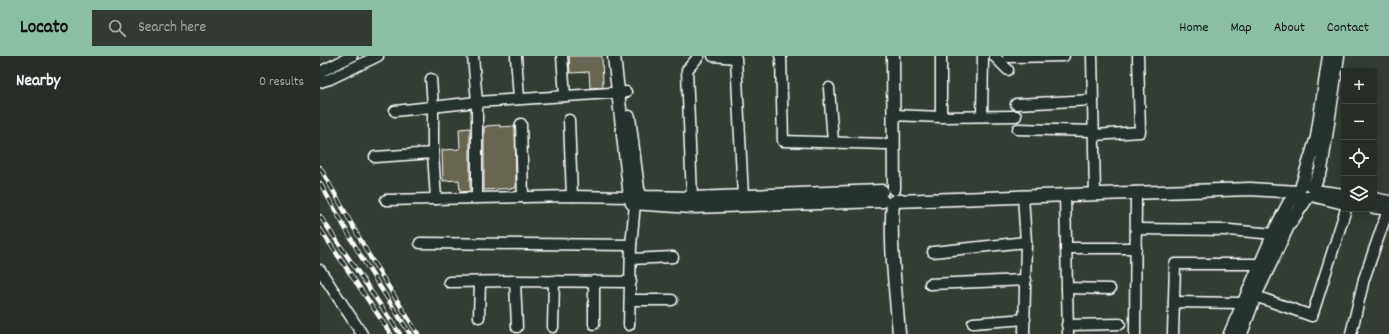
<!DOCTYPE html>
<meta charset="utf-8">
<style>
:root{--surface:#262e27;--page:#323a33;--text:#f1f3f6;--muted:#a4a8a7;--line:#424a44;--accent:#8abfa5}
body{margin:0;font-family:Dekko,sans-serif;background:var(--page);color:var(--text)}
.controls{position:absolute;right:12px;top:12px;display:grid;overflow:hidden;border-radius:0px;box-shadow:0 4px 16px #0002}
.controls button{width:36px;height:36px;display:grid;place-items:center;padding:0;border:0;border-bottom:1px solid var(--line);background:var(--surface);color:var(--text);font:20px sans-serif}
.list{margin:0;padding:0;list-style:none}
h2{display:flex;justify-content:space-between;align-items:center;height:52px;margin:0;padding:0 16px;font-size:17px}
h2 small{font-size:13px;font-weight:400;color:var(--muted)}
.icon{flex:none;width:22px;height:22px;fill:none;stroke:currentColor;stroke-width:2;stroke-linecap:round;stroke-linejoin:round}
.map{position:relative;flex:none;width:1069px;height:278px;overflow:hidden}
header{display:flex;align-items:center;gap:24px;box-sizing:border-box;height:56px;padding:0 20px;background:var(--accent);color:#111}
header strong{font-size:19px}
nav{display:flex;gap:22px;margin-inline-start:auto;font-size:14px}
.search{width:280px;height:36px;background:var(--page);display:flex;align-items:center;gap:10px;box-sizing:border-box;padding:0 14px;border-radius:0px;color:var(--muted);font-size:15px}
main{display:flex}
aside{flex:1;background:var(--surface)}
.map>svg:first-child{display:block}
.building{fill:#686652;stroke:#fff}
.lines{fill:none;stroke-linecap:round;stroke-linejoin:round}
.minor-casing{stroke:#fff;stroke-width:13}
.tertiary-casing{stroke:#fff;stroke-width:15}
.minor{stroke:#26332d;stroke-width:10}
.tertiary{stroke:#26332d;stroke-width:12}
.rail-casing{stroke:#fff;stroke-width:4.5}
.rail{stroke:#26332d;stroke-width:3;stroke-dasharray:9;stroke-linecap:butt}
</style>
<header>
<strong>Locato</strong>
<div class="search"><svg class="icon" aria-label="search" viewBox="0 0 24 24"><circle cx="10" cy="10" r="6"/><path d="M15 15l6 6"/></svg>Search here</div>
<nav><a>Home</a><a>Map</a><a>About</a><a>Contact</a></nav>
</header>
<main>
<aside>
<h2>Nearby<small>0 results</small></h2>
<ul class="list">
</ul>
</aside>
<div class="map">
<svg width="1069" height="278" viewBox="0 0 1069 278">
<rect width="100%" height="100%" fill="#333d34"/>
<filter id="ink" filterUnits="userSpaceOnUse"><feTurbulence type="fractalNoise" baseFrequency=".025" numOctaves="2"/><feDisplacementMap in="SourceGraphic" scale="8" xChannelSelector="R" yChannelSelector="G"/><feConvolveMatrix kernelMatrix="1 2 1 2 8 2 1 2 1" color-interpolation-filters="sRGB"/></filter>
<g filter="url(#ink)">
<g class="building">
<polygon points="249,0 282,0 283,31 270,32 269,16 250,17"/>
<polygon points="180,69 180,71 195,70 196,132 164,134 164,71 166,71 166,70"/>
<polygon points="150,72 150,135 140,136 139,124 123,125 122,94 140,93 139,73"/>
</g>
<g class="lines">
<defs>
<g id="minor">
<polyline points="153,0 157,46 157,142"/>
<polyline points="196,0 199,43"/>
<polyline points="242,0 245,40"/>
<polyline points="393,0 416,2 423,141"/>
<polyline points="460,0 461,1 463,85 566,88"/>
<polyline points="621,0 621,61"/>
<polyline points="674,0 688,14"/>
<polyline points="772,0 775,138"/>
<polyline points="688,1 744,0"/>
<polyline points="0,16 32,0"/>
<polyline points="111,23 113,50 113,97"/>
<polyline points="0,26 10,23 58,0"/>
<polyline points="509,32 513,86"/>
<polyline points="696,48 773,44"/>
<polyline points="75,55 157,46 306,36"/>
<polyline points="573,59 621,61 696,60"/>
<polyline points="662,60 663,0"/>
<polyline points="249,64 252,140"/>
<polyline points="201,68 203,141"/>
<polyline points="698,73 773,75"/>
<polyline points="774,79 820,76 818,0"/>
<polyline points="55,101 113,97 116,143"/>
<polyline points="994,134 1024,138"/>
<polyline points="745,139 748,278"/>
<polyline points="703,140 706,186 704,278"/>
<polyline points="991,140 1024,148"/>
<polyline points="372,142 367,14 379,0"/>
<polyline points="1054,142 1069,145"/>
<polyline points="66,144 252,140 310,141"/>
<polyline points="1054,152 1069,154"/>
<polyline points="816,173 909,174 954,178"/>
<polyline points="100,187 311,189 315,148 317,140"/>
<polyline points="746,192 816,192"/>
<polyline points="613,196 706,186"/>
<polyline points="311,203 353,201"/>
<polyline points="0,214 42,278"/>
<polyline points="195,225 197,271"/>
<polyline points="274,225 274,268"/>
<polyline points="129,226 195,225 311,226"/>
<polyline points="610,228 706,224"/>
<polyline points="747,232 790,233"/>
<polyline points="935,240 992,260 1026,153"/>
<polyline points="310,244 352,244"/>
<polyline points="854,246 923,247"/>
<polyline points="159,261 160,226"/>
<polyline points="653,267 705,263"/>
<polyline points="309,269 311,189"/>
<polyline points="747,269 800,268"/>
<polyline points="233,271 234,225"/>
<polyline points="815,278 816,136"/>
<polyline points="853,278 855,208 940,208"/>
<polyline points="1031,278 1044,223 1068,154"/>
</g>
<g id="tertiary">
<polyline points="294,0 310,141 312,147 372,151 563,145"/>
<polyline points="573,0 574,133"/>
<polyline points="309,61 318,133 321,140 324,141 372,142 562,135"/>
<polyline points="982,129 997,81 1009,0"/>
<polyline points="993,131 1001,114 1018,0"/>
<polyline points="575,145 930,133 979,136"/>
<path d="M 573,146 C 569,187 576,236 579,278"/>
<polyline points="910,278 958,168 969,147 979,137"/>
<polyline points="921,278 935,240 968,170 987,142"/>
</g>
</defs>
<use href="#minor" class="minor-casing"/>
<use href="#tertiary" class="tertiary-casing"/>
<use href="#minor" class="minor"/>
<use href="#tertiary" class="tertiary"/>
<defs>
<g id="rail">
<polyline points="0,111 50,201 98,278"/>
<polyline points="0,127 43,204 90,278"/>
<polyline points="0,160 80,278"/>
<polyline points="0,173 71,278"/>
</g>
</defs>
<use href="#rail" class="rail-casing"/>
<use href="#rail" class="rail"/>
</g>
</g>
</svg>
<div class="controls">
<button>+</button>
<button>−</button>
<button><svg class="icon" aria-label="locate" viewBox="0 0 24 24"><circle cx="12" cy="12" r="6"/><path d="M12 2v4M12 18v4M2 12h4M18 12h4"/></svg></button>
<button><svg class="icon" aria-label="layers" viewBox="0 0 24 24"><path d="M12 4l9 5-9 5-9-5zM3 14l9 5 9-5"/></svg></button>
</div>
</div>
</main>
